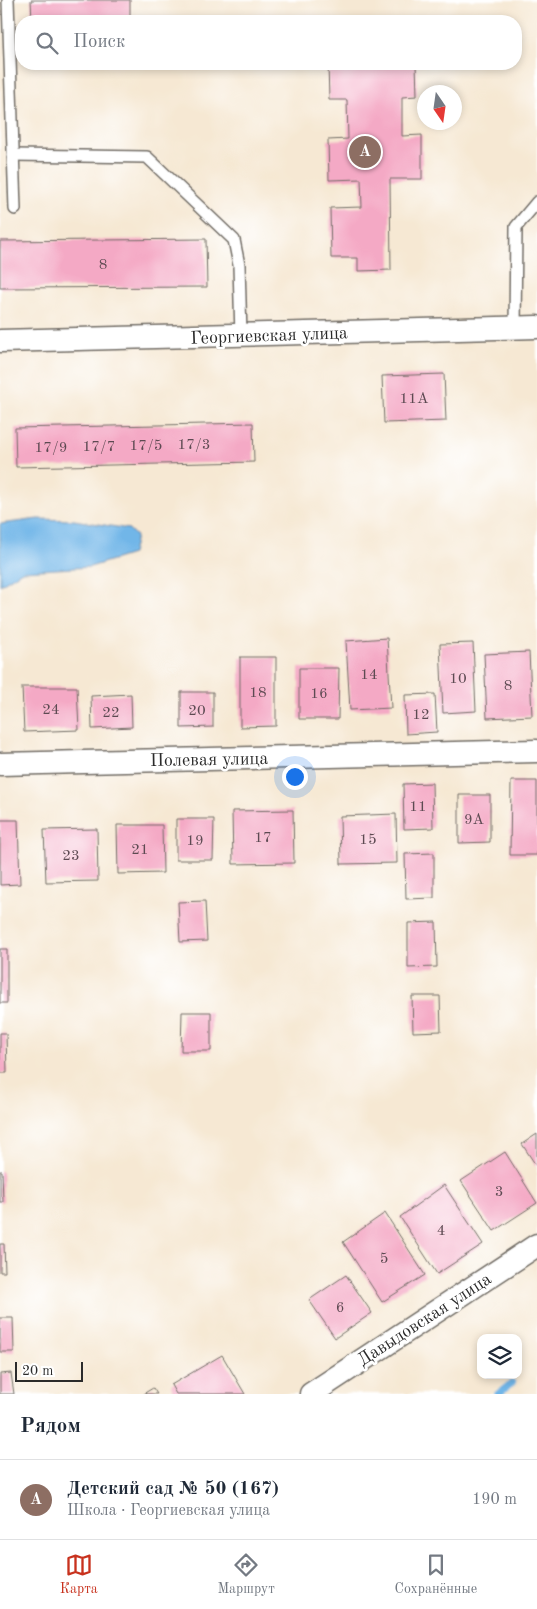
<!DOCTYPE html>
<html lang="ru">
<meta charset="utf-8">
<style>
:root{--surface:#fff;--page:#f6f6f7;--text:#1f2937;--muted:#747a83;--line:#e0e1e3;--accent:#c8321e}
body{margin:0;font-family:"Old Standard TT",serif;background:var(--page);color:var(--text)}
.controls{position:absolute;right:15px;bottom:15px;display:grid;overflow:hidden;border-radius:10px;box-shadow:0 2px 8px #0003}
.controls button{width:45px;height:45px;display:grid;place-items:center;padding:0;border:0;border-bottom:1px solid var(--line);background:var(--surface);color:var(--text);font:25px sans-serif}
.compass{position:absolute;left:417px;top:85px;width:45px;height:45px;border-radius:50%;background:var(--surface);box-shadow:0 2px 8px #0003;rotate:167deg}
.scale{position:absolute;left:15px;bottom:12px;width:68px;box-sizing:border-box;padding-left:5px;border:2px solid #2b2b2b;border-top:0;font-size:14px;line-height:18px;white-space:nowrap;color:#2b2b2b;-webkit-text-stroke:4px #fff;paint-order:stroke}
.you{position:absolute;left:294px;top:776px;width:18px;height:18px;margin:-12px;border:4px solid #fff;border-radius:50%;background:#1a73e8;box-shadow:0 0 0 8px #1a73e833}
.badge{display:grid;place-items:center;width:32px;height:32px;border-radius:50%;background:var(--accent);color:#fff;font-size:16px;font-weight:700}
.pin{position:absolute;translate:-50% -50%;border:2px solid #fff;box-shadow:0 1px 5px #0006}
.list{margin:0;padding:0;list-style:none}
h2{display:flex;justify-content:space-between;align-items:center;height:65px;margin:0;padding:0 20px;font-size:21px}
h2 small{font-size:16px;font-weight:400;color:var(--muted)}
.list li{display:grid;grid-template-columns:32px 1fr auto;gap:15px;align-items:center;box-sizing:border-box;height:80px;padding:0 20px;border-top:1px solid var(--line)}
.list b{display:block;font-size:19px;white-space:nowrap}
.list p{margin:0;font-size:16px;white-space:nowrap;color:var(--muted)}
.list em{font-size:16px;font-style:normal;color:var(--muted)}
.icon{flex:none;width:28px;height:28px;fill:none;stroke:currentColor;stroke-width:2;stroke-linecap:round;stroke-linejoin:round}
.map{position:relative;flex:none;width:537px;height:1394px;overflow:hidden}
.search{position:absolute;background:var(--surface);box-shadow:0 2px 8px #0003;left:15px;right:15px;top:15px;height:55px;display:flex;align-items:center;gap:12px;box-sizing:border-box;padding:0 18px;border-radius:20px;color:var(--muted);font-size:19px}
.sheet{height:145px;background:var(--surface)}
nav{display:flex;justify-content:space-around;align-items:center;box-sizing:border-box;height:70px;border-top:1px solid var(--line);background:var(--surface);font-size:14px;color:var(--muted)}
nav a{display:grid;justify-items:center;gap:2px}
nav .on{color:var(--accent)}
.map>svg:first-child{display:block}
.water{fill:#71b6e8;stroke:#4e708a}
.lines{fill:none;stroke-linecap:round;stroke-linejoin:round}
.stream{stroke:#71b6e8;stroke-width:7}
.building{fill:#f4a9c5}
.lane-casing{stroke:#726d66;stroke-width:14}
.street-casing{stroke:#726d66;stroke-width:25}
.lane{stroke:#fff;stroke-width:11}
.street{stroke:#fff;stroke-width:22}
.labels{text-anchor:middle;stroke-width:5;stroke-linejoin:round;paint-order:stroke}
.number-label{font-size:15px;fill:#5d4a52}
.street-label{font-size:18px;fill:#2b2b2b;stroke:#fff}
</style>
<div class="map">
<svg width="537" height="1394" viewBox="0 0 537 1394">
<rect width="100%" height="100%" fill="#fff"/>
<filter id="ink" filterUnits="userSpaceOnUse"><feTurbulence type="fractalNoise" baseFrequency=".02" numOctaves="2"/><feDisplacementMap in="SourceGraphic" scale="10" xChannelSelector="R" yChannelSelector="G"/><feConvolveMatrix kernelMatrix="1 2 1 2 8 2 1 2 1" color-interpolation-filters="sRGB"/></filter>
<filter id="wash" filterUnits="userSpaceOnUse"><feTurbulence type="fractalNoise" baseFrequency=".0096" numOctaves="4" result="noise"/><feDisplacementMap in="SourceGraphic" scale="20" xChannelSelector="R" yChannelSelector="G"/><feGaussianBlur stdDeviation="1.12" result="paint"/><feColorMatrix in="noise" values="0 0 0 0 0 0 0 0 0 0 0 0 0 0 0 0 0 1.4 0 .05"/><feComposite in="paint" operator="in"/></filter>
<g filter="url(#wash)">
<rect width="100%" height="100%" fill="#f6e8d3"/>
<polygon class="water" points="38,519 74,520 129,529 136,536 132,554 90,567 22,571 0,585 0,524"/>
<g class="lines">
<polyline class="stream" points="498,1394 512,1383"/>
</g>
<g id="blocks">
<g class="building">
<polygon points="31,0 130,0 130,21 32,21"/>
<polygon points="328,64 416,64 417,96 402,97 402,136 422,135 422,179 390,179 391,270 358,271 358,258 331,258 330,208 362,207 361,179 329,180 328,140 348,139 347,100 329,100"/>
<polygon points="206,239 207,287 0,288 0,241"/>
<polygon points="444,374 446,421 384,423 382,376"/>
<polygon points="253,423 254,462 16,467 15,428"/>
<polygon points="387,638 391,708 350,710 346,641"/>
<polygon points="473,643 476,711 443,713 440,644"/>
<polygon points="529,652 532,716 487,718 484,654"/>
<polygon points="240,657 276,657 276,726 240,727"/>
<polygon points="299,668 339,668 338,719 299,719"/>
<polygon points="22,687 77,687 79,730 24,732"/>
<polygon points="181,692 213,692 213,727 181,728"/>
<polygon points="131,694 132,727 92,729 91,696"/>
<polygon points="435,694 437,732 406,734 405,695"/>
<polygon points="511,781 537,781 537,855 510,855"/>
<polygon points="432,783 433,828 404,829 403,784"/>
<polygon points="459,795 490,795 490,842 459,843"/>
<polygon points="293,810 294,863 233,864 232,811"/>
<polygon points="396,814 397,863 341,864 340,816"/>
<polygon points="176,819 214,819 213,860 176,860"/>
<polygon points="0,820 18,820 20,884 0,885"/>
<polygon points="117,825 162,825 163,873 118,874"/>
<polygon points="97,829 98,881 46,882 44,830"/>
<polygon points="434,853 434,898 406,899 405,854"/>
<polygon points="205,901 207,941 180,942 178,902"/>
<polygon points="436,922 437,967 408,968 408,923"/>
<rect x="0" y="949" width="7" height="54"/>
<polygon points="412,996 440,996 441,1031 413,1032"/>
<polygon points="182,1012 211,1012 211,1051 181,1051"/>
<polygon points="0,1033 6,1033 7,1073 0,1073"/>
<polygon points="537,1134 537,1167 522,1144"/>
<polygon points="505,1152 537,1203 494,1231 461,1181"/>
<polygon points="0,1171 2,1171 3,1202 0,1202"/>
<polygon points="444,1185 483,1244 437,1274 400,1217"/>
<polygon points="385,1213 425,1275 382,1302 343,1242"/>
<polygon points="0,1244 4,1244 5,1272 0,1272"/>
<polygon points="346,1275 372,1313 335,1338 309,1300"/>
<polygon points="0,1318 13,1318 14,1352 0,1352"/>
<polygon points="222,1355 245,1394 176,1394 171,1385"/>
<polygon points="11,1373 14,1394 0,1394 0,1374"/>
<polygon points="153,1388 157,1394 143,1394"/>
</g>
</g>
</g>
<g filter="url(#ink)">
<use href="#blocks" fill-opacity="0" stroke="#726d66" stroke-width="1"/>
<g class="lines">
<defs>
<g id="lane">
<polyline points="8,0 15,209"/>
<polyline points="13,155 147,157 234,240 239,265 241,336"/>
<polyline points="515,328 516,227 537,202"/>
</g>
<g id="street">
<polyline points="0,341 537,327"/>
<polyline points="0,764 537,751"/>
<polyline points="311,1394 537,1245"/>
</g>
</defs>
<use href="#lane" class="lane-casing"/>
<use href="#street" class="street-casing"/>
<use href="#lane" class="lane"/>
<use href="#street" class="street"/>
</g>
</g>
<g class="labels">
<g class="number-label">
<text x="103" y="269">8</text>
<text x="414" y="403">11А</text>
<text x="194" y="449">17/3</text>
<text x="146" y="450">17/5</text>
<text x="99" y="451">17/7</text>
<text x="51" y="452">17/9</text>
<text x="369" y="679">14</text>
<text x="458" y="683">10</text>
<text x="508" y="690">8</text>
<text x="258" y="697">18</text>
<text x="319" y="698">16</text>
<text x="51" y="714">24</text>
<text x="197" y="715">20</text>
<text x="111" y="717">22</text>
<text x="421" y="719">12</text>
<text x="418" y="811">11</text>
<text x="474" y="824">9А</text>
<text x="263" y="842">17</text>
<text x="368" y="844">15</text>
<text x="195" y="845">19</text>
<text x="140" y="854">21</text>
<text x="71" y="860">23</text>
<text x="499" y="1196">3</text>
<text x="441" y="1235">4</text>
<text x="384" y="1263">5</text>
<text x="340" y="1312">6</text>
</g>
<g class="street-label">
<text transform="translate(269 335) rotate(-2)" y="6">Георгиевская улица</text>
<text transform="translate(209 759) rotate(-1)" y="6">Полевая улица</text>
<text transform="translate(424 1319) rotate(-33)" y="6">Давыдовская улица</text>
</g>
</g>
</svg>
<div class="controls">
<button><svg class="icon" aria-label="layers" viewBox="0 0 24 24"><path d="M12 4l9 5-9 5-9-5zM3 14l9 5 9-5"/></svg></button>
</div>
<svg class="compass" viewBox="-18 -18 36 36"><path d="M0-13l5 13h-10z" fill="#e53935"/><path d="M0 13l5-13h-10z" fill="#747a83"/></svg>
<div class="scale">20 m</div>
<div class="you"></div>
<div class="pin badge" style="left:365px;top:152px;background:#8d6e63">A</div>
<div class="search"><svg class="icon" aria-label="search" viewBox="0 0 24 24"><circle cx="10" cy="10" r="6"/><path d="M15 15l6 6"/></svg>Поиск</div>
</div>
<section class="sheet">
<h2>Рядом<small></small></h2>
<ul class="list">
<li><span class="badge" style="background:#8d6e63">A</span><div><b>Детский сад № 50 (167)</b><p>Школа · Георгиевская улица</p></div><em>190 m</em></li>
</ul>
</section>
<nav>
<a class="on"><svg class="icon" aria-label="map" viewBox="0 0 24 24"><path d="M3 6l6-2 6 2 6-2v14l-6 2-6-2-6 2zM9 4v14M15 6v14"/></svg>Карта</a>
<a><svg class="icon" aria-label="directions" viewBox="0 0 24 24"><path d="M12 3l9 9-9 9-9-9zM9 14v-3h6M13 9l2 2-2 2"/></svg>Маршрут</a>
<a><svg class="icon" aria-label="saved" viewBox="0 0 24 24"><path d="M7 4h10v16l-5-4-5 4z"/></svg>Сохранённые</a>
</nav>
